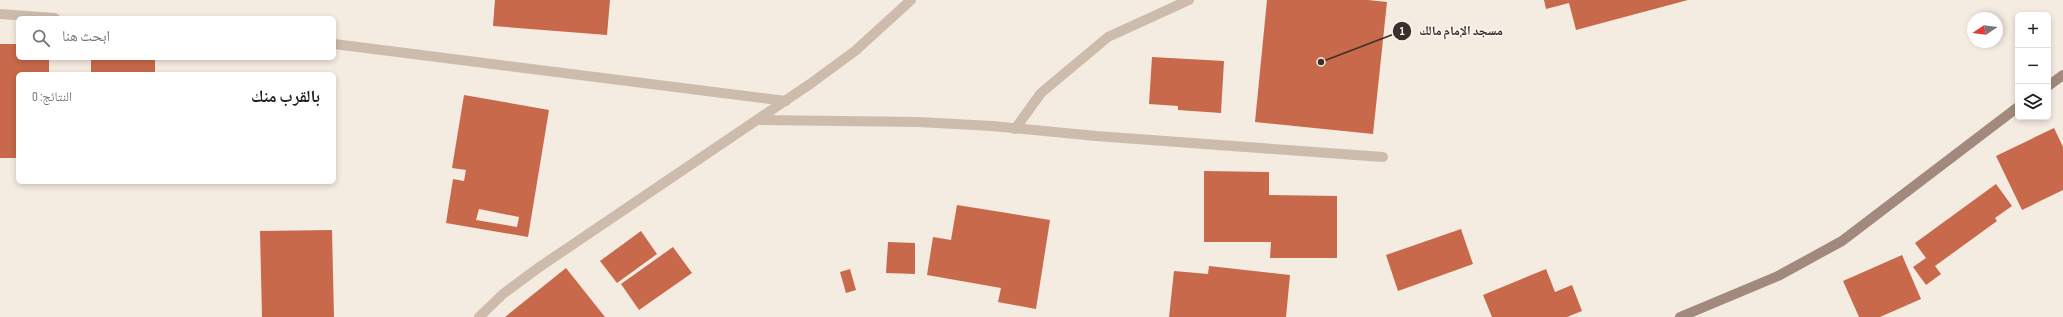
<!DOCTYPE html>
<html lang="ar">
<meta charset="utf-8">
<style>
:root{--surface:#fff;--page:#f6f6f6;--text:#222;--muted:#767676;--line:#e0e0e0}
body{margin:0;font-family:"Sofia Sans Condensed","Noto Naskh Arabic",sans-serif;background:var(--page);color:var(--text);direction:rtl}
.controls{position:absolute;right:12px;top:12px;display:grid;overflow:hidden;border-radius:6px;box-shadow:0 2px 6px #0003}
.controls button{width:36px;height:36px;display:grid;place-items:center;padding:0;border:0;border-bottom:1px solid var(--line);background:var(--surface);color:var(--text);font:20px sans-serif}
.compass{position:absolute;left:1967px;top:12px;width:36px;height:36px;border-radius:50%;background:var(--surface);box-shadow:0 2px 6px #0003;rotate:257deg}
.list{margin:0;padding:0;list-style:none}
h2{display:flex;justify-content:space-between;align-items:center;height:52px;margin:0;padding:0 16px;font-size:17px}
h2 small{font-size:13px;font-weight:400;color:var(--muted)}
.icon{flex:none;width:22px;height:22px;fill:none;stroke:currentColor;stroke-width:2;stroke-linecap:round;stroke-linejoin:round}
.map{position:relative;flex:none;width:2063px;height:317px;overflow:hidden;direction:ltr}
.search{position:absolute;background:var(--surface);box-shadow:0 2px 6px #0003;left:16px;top:16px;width:320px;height:44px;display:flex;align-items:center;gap:10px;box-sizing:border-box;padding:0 14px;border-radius:6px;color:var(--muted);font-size:15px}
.panel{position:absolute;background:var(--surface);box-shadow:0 2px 6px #0003;left:16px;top:72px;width:320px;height:112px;border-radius:6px;direction:rtl}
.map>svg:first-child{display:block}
.building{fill:#c8694b;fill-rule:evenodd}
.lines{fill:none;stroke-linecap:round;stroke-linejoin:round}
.service{stroke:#cdbbac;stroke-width:10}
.minor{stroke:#cdbbac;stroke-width:10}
.secondary{stroke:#a18a7d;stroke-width:10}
.leader{fill:none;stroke:#3b302b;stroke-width:1.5}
.callout-dot{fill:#3b302b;stroke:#fbf5ee;stroke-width:1.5}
.mark-label{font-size:12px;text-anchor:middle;font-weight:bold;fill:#fff}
.callout-label{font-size:13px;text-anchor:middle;font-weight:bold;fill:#3b302b;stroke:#fbf5ee;stroke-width:3;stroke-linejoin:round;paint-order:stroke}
</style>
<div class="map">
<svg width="2063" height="317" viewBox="0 0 2063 317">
<rect width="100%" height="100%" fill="#f4ebe1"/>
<g class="building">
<polygon points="495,0 610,0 607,35 493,26"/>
<polygon points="1267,0 1368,0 1387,2 1373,134 1255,122"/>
<polygon points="1544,0 1688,0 1576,30 1569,3 1546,9"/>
<polygon points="0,44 18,44 18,58 49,58 49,74 18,74 18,158 0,158"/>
<polygon points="1152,57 1224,61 1221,113 1178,110 1178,106 1149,104"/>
<rect x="91" y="58" width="64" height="16"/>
<path d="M 464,95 L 549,110 L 528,237 L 446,223 L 453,179 L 464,181 L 466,170 L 452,168 ZM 479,209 L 519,217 L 517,227 L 476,220 Z"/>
<polygon points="2054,128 2063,147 2063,190 2022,210 1996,156"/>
<polygon points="1204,171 1269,172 1269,195 1337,196 1337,258 1270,258 1271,242 1204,242"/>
<polygon points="1996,184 2012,206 1995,218 1997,221 1935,266 1941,274 1926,285 1913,267 1926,258 1915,243"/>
<polygon points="957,205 1050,220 1036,309 998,302 1001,288 927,275 933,237 951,240"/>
<polygon points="1461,229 1473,264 1398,291 1386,255"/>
<polygon points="332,230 334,317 262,317 260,231"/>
<polygon points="641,231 657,254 617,283 600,261"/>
<polygon points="888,242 915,243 915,274 886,273"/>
<polygon points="673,247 692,273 639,310 621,284"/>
<polygon points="1902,255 1921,299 1880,317 1859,317 1843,281"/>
<polygon points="1209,266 1290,275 1286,317 1169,317 1174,271 1208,274"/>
<polygon points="566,268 605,317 505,317"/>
<polygon points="850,269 856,290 846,293 840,272"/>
<polygon points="1546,269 1555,292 1572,285 1582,311 1567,317 1492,317 1483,295"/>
</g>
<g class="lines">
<polyline class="service" points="1015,129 1041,93 1108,37 1189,0"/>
<g class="minor">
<polyline points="0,14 55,18"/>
<polyline points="334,44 786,101"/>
<polyline points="758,120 918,122 992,126 1096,136 1383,157"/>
<polyline points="479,317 503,294 538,268 810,84 855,51 911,0"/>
</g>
<g class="secondary">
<polyline points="2048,86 2063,75"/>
<polyline points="1680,317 1778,276 1842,241 2018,107"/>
</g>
</g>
<path class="leader" d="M1321 62L1402 31"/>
<g class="callout-dot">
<circle cx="1321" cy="62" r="4"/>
<circle cx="1402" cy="31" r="10"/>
</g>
<g class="mark-label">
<text x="1402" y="35">1</text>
</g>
<g class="callout-label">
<text x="1461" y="35">مسجد الإمام مالك</text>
</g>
</svg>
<div class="controls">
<button>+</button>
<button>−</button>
<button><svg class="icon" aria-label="layers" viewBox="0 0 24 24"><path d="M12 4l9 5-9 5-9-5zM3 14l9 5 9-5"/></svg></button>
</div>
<svg class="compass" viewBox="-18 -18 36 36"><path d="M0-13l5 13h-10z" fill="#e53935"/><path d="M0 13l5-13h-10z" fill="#767676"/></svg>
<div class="search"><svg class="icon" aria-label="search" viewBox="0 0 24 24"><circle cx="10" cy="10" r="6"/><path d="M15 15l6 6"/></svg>ابحث هنا</div>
<section class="panel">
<h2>بالقرب منك<small>النتائج: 0</small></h2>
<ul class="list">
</ul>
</section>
</div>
